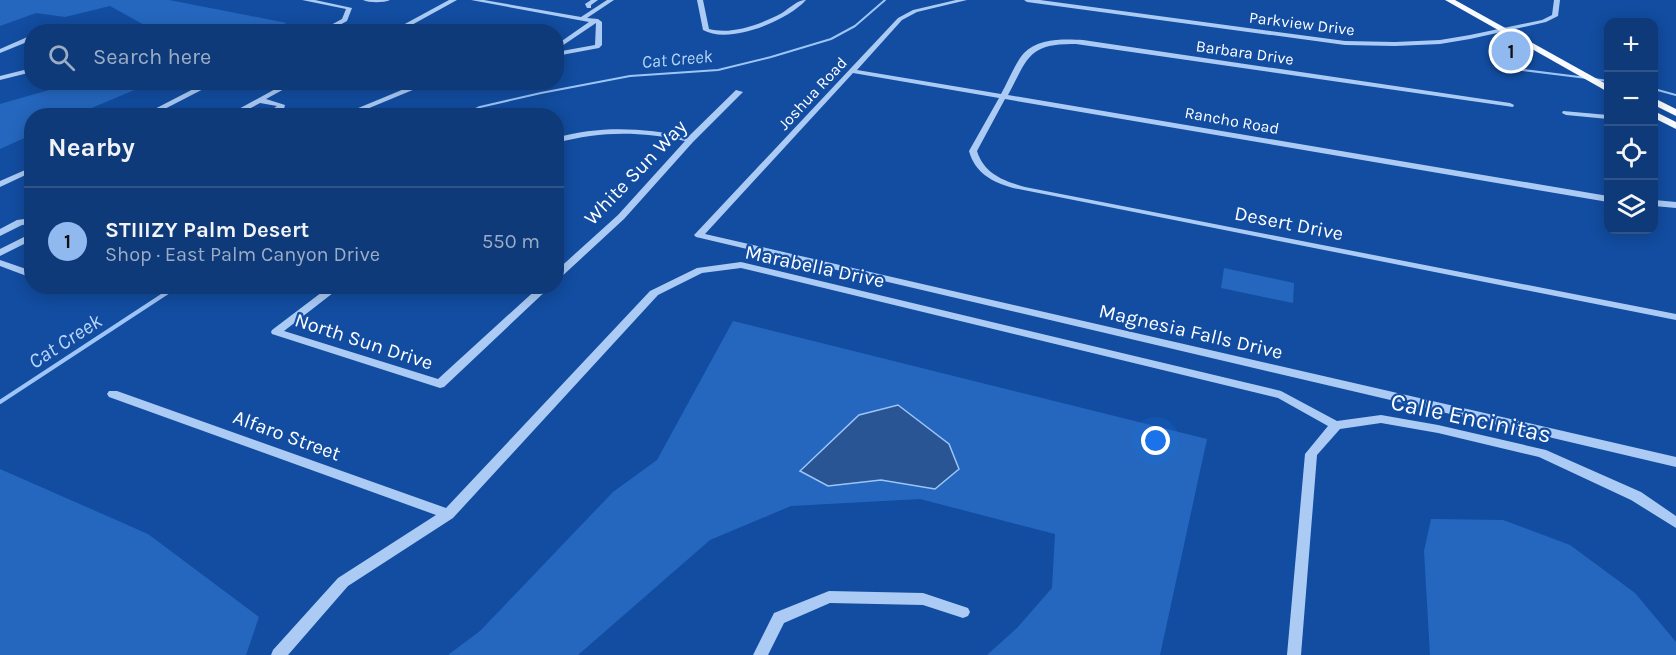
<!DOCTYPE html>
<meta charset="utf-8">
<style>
:root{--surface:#0e3a79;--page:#17417e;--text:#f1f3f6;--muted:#9badc6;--line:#2e548a;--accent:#90b9f0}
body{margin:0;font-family:Karla,sans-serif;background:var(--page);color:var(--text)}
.controls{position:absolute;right:18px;top:18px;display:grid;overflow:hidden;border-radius:12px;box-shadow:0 3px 15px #0003}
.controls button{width:54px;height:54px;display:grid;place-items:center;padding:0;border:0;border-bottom:2px solid var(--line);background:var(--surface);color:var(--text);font:30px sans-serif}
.you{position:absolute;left:1156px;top:441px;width:21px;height:21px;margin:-15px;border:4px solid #fff;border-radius:50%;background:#1a73e8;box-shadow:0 0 0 9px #1a73e833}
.badge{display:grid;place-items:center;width:39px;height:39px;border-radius:50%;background:var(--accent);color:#111;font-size:20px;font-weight:700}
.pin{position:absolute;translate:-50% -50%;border:3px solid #fff;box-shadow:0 2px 6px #0006}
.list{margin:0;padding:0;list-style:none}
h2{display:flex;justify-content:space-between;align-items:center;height:78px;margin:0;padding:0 24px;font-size:26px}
h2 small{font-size:20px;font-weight:400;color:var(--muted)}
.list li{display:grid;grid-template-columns:39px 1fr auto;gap:18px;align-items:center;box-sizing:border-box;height:108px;padding:0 24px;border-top:2px solid var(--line)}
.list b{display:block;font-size:22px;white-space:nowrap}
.list p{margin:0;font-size:20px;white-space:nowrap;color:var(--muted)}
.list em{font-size:20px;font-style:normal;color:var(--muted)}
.icon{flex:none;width:33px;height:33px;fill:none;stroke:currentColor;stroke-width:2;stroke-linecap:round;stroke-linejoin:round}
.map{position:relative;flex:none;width:1676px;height:655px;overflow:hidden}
.search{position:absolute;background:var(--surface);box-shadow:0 3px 15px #0003;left:24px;top:24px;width:540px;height:66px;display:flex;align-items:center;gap:15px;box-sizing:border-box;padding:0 21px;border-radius:24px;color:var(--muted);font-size:22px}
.panel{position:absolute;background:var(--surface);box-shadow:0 3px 15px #0003;left:24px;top:108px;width:540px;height:186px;border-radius:24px}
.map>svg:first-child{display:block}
.green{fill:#2567bf}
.water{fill:#2a5594;stroke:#9dc5f8;stroke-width:1.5}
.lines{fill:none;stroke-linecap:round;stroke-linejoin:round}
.stream-far2{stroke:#9dc5f8;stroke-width:2}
.stream-far1{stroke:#9dc5f8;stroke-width:3}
.stream{stroke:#9dc5f8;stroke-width:4}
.minor{fill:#abcbf5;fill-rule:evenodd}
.major{fill:#f9fbff;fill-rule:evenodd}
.labels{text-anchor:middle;stroke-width:4.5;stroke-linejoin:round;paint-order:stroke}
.far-street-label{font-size:16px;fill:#fff;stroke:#124da1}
.far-water-label{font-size:18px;font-style:italic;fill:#b8d5fb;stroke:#124da1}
.street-label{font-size:20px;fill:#fff;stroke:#124da1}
.water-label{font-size:21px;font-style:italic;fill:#b8d5fb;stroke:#124da1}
.near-street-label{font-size:24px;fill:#fff;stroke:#124da1}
</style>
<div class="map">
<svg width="1676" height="655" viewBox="0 0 1676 655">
<rect width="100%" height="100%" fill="#124da1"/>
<g class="green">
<polygon points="0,0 169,0 287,23 267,31 155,31 110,6 65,17 36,13 0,26"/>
<polygon points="77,82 151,83 75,115 32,116 31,135 0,149 0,104"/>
<polygon points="1224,268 1294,283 1293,303 1221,288"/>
<polygon points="733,321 1207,439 1160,655 987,655 1017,628 1052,588 1055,534 920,499 791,506 710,540 578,655 448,655 480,631 613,492 657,460"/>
<polygon points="0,469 148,534 259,617 246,655 0,655"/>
<polygon points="1431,519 1503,520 1570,545 1635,593 1676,642 1676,655 1430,655 1424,551"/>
</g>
<polygon class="water" points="898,405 949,444 959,469 935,489 881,480 828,486 800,471 859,415"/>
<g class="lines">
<g class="stream-far2">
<polyline points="1499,67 1587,78"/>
<polyline points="1594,79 1608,81"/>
<polyline points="1654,89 1676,95"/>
<polyline points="465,114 480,107 541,93 630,76 718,70 771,57 831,39 855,26 885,0"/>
</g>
<polyline class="stream-far1" points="460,116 468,112"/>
<polyline class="stream" points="0,402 177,286"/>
<g class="minor">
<polygon points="302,0 315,0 352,8 347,21 327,32 318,32 342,19 346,9"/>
<path d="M 363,0 L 390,0 C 384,3 369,3 363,0 Z"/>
<polygon points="449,0 457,0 399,32 390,32"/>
<polygon points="471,0 484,0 581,17 607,0 614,0 587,18 598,19 602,22 602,45 599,48 556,56 556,52 595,45 596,23 556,50 556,45 589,22"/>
<polygon points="591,0 598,0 591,5 591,8 587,8 585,4"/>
<path d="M 697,0 L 703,0 L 709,29 C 732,35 761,24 782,13 C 790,8 797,0 806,0 C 787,21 729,45 703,30 Z"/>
<path d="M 956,0 L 967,0 L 917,12 L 902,20 L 857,70 L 1001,94 C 1008,82 1015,63 1024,53 C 1038,38 1065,39 1083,40 L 1510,103 L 1514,105 L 1513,107 L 1076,44 C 1028,43 1028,58 1008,95 L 1608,196 L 1608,202 L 1005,99 L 977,151 C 984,174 1004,181 1025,187 L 1676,314 L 1676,320 L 1013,188 C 992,182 975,173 969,151 L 999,98 L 853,73 L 705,234 L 1676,457 L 1676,467 L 696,237 L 694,235 L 696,233 L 898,18 L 913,10 Z"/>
<polygon points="1024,0 1040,0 1345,41 1395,42 1440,40 1470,35 1542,20 1552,15 1554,0 1560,0 1558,16 1546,22 1470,39 1440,44 1395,46 1345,45 1027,2"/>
<polygon points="32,35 32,40 0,53 0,49"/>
<polygon points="32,68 32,72 0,80 0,76"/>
<polygon points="207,82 217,82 151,116 141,116"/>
<polygon points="288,82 297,82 266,99 285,105 284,109 272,116 263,116 277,106 260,103 236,116 226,116"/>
<polygon points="421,82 432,82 350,116 339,116"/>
<path d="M 736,90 L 743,92 L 693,142 L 624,219 L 559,279 L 556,280 L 556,271 L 618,215 L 685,141 C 639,131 601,131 556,143 L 556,138 C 600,125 644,128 688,137 Z"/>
<polygon points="1563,111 1608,115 1608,119 1566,115 1562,113"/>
<polygon points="32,167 32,172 0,187 0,181"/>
<polygon points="1654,200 1676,202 1676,208 1654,206"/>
<polygon points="32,218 32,224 22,225 0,236 0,229 17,220"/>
<polygon points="32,233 32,240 0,256 0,249"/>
<polygon points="0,260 32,271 32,278 0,266"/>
<polygon points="741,262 1281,391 1337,421 1381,415 1438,425 1546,450 1641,492 1676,516 1676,528 1631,500 1539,457 1438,433 1381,423 1340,429 1317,455 1301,655 1287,655 1305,454 1328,426 1278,398 741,268 702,273 658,295 453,518 348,586 288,655 271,655 273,650 338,578 436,515 109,397 107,394 109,391 117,391 446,508 650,291 697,268"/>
<polygon points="330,286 342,286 284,331 438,379 540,286 551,286 444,387 440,388 272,334 271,332 272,330"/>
<polygon points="829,591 923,593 968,608 970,612 968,616 963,618 923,605 830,603 784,623 768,655 753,655 774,613"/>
</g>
<g class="major">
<polygon points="1445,0 1455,0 1608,85 1608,92"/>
<polygon points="1654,98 1676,109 1676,116 1654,105"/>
<polygon points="1654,111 1676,122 1676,129 1654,118"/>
</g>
</g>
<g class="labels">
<g class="far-street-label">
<text transform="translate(1302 23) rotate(7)" y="6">Parkview Drive</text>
<text transform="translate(1245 52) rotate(8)" y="6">Barbara Drive</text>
<text transform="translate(812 93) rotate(-47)" y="6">Joshua Road</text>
<text transform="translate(1232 120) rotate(10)" y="6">Rancho Road</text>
</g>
<g class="far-water-label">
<text transform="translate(677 59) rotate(-5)" y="6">Cat Creek</text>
</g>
<g class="street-label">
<text transform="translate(635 172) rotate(-46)" y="7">White Sun Way</text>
<text transform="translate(1289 223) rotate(11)" y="7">Desert Drive</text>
<text transform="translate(815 266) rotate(12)" y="7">Marabella Drive</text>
<text transform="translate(1191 331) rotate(13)" y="7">Magnesia Falls Drive</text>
<text transform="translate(364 341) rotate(18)" y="7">North Sun Drive</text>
<text transform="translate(287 435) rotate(20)" y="7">Alfaro Street</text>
</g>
<g class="water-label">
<text transform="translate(65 341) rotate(-33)" y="7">Cat Creek</text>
</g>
<g class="near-street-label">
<text transform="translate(1471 418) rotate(12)" y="8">Calle Encinitas</text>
</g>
</g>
</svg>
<div class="controls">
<button>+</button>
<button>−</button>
<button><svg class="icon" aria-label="locate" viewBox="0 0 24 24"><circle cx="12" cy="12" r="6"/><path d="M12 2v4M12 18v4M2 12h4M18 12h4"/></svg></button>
<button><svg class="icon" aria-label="layers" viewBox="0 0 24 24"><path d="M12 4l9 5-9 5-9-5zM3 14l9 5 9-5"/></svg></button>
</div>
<div class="you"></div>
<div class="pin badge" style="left:1511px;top:51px">1</div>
<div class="search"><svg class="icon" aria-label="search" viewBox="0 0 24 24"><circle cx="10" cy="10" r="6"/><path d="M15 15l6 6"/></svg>Search here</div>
<section class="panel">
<h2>Nearby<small></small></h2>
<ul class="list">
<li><span class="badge">1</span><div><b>STIIIZY Palm Desert</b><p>Shop · East Palm Canyon Drive</p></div><em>550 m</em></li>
</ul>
</section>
</div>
